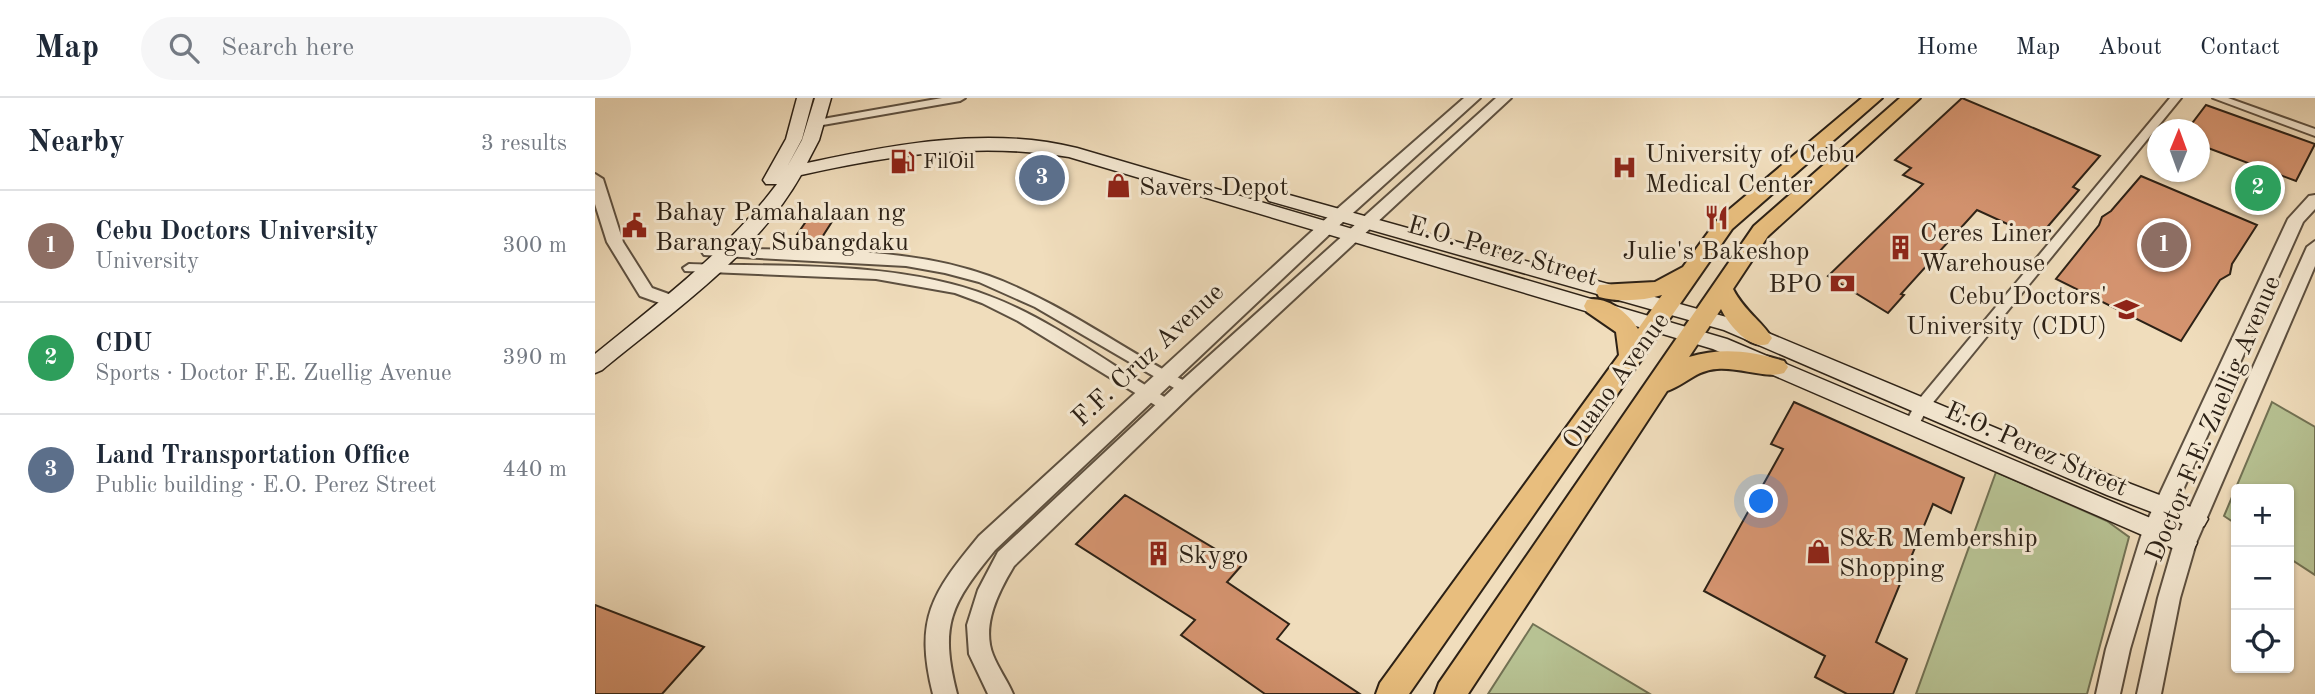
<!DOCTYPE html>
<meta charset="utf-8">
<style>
:root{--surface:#fff;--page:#f6f6f7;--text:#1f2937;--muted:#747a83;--line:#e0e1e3;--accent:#8f2418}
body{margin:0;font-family:"Old Standard TT",serif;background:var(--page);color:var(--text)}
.controls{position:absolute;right:21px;bottom:21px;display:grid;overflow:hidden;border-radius:7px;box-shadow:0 2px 5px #0004}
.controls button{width:63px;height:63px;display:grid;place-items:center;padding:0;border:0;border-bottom:2px solid var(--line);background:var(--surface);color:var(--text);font:35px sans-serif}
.compass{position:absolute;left:1552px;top:21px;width:63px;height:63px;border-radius:50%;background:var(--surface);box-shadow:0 2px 5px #0004;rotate:1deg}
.you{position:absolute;left:1167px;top:404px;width:24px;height:24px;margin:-18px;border:5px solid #fff;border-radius:50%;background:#1a73e8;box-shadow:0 0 0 10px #1a73e833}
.badge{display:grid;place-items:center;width:46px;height:46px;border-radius:50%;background:var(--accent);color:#fff;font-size:23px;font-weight:700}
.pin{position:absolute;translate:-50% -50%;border:4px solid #fff;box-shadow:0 2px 7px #0006}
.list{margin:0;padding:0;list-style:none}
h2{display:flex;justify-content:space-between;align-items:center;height:91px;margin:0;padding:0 28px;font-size:30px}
h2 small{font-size:23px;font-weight:400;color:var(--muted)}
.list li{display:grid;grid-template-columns:46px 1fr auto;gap:21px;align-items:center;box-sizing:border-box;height:112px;padding:0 28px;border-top:2px solid var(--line)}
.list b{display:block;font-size:26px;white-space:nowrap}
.list p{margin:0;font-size:23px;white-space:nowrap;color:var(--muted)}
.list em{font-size:23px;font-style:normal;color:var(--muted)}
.icon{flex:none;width:38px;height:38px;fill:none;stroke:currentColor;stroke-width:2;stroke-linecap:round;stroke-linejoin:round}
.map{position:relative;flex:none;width:1720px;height:596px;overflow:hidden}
header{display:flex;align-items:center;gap:42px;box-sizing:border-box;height:98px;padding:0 35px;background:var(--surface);border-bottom:2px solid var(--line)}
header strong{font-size:33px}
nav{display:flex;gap:38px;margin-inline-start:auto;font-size:24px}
.search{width:490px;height:63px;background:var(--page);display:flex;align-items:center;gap:18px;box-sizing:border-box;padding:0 24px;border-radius:38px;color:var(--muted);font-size:26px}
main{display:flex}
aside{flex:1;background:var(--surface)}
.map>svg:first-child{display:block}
.green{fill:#b7c293;stroke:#727254;stroke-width:2}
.building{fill:#d59470;stroke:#2c2116;stroke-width:2}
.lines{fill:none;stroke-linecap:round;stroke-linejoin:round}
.minor-casing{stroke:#5d5040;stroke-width:4}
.tertiary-casing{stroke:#5d5040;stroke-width:4}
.secondary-casing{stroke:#2c2116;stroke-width:3}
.trunk-casing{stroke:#2c2116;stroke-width:4}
.minor{fill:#f5e9d3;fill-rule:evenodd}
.tertiary{fill:#f5e9d3;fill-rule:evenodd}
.secondary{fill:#f5e9d3;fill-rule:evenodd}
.trunk{fill:#e8be7e;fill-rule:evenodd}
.labels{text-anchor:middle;stroke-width:6;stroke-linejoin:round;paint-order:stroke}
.far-poi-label{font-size:21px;fill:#2c2116;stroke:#f5e9d3;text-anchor:start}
.poi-label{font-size:26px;fill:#2c2116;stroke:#f5e9d3;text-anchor:start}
.street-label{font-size:26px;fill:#2c2116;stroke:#f5e9d3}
</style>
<header>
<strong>Map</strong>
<div class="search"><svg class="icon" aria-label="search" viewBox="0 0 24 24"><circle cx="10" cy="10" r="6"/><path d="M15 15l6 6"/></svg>Search here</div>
<nav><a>Home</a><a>Map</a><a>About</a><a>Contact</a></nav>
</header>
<main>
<aside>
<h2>Nearby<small>3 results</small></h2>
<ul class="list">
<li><span class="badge" style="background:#8d6e63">1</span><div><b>Cebu Doctors University</b><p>University</p></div><em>300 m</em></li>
<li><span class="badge" style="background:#2e9e5b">2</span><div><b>CDU</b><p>Sports · Doctor F.E. Zuellig Avenue</p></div><em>390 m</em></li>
<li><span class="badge" style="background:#5c6f8a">3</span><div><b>Land Transportation Office</b><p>Public building · E.O. Perez Street</p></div><em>440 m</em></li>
</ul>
</aside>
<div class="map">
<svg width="1720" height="596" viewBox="0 0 1720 596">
<rect width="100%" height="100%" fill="#f0ddbc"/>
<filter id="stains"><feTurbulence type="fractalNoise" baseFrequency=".00286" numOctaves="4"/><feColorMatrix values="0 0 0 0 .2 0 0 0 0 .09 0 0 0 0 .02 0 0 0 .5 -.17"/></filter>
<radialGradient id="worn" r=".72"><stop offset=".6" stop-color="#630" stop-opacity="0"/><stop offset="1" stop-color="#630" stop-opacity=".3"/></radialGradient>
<g class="green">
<polygon points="1677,304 1720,329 1720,477 1694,460 1694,391 1641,391 1641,426 1629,418"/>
<polygon points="1401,374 1512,423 1534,439 1492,596 1321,596"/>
<polygon points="938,526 1055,596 893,596"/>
</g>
<g class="building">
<polygon points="1367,0 1505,58 1478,89 1484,92 1443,140 1382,112 1306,196 1309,197 1293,215 1233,178 1328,86 1308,77 1316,70 1300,62"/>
<polygon points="1611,7 1720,46 1701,83 1605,47 1605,32 1592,32"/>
<polygon points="1546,78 1662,127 1637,166 1635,176 1625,182 1586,243 1461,181 1504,127 1507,119 1516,113"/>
<polygon points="214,119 240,119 224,144 197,144"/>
<polygon points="1199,304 1369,380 1356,415 1338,406 1281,544 1312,561 1298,596 1252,596 1220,579 1230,558 1109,493 1188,351 1176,346"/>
<polygon points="530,397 647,467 632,484 694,526 682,541 765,596 670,596 586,537 600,522 481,446"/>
<polygon points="0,507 109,549 67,596 0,596"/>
</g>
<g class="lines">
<defs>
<g id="minor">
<polygon points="347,0 370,0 365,3 222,28 217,25 222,22"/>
<polygon points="1575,0 1586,0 1331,313 1322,330 1312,330 1310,326 1321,305"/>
<polygon points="1618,0 1633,0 1720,31 1720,38"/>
<path d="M 113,150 C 205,154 306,146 394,178 C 466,204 528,252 596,286 L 598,290 L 596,294 L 586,294 L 440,209 L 384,184 L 350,175 L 311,168 L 109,157 L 107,154 Z"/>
<path d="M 94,166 C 190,169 304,163 394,198 C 458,222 518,269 578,304 L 580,308 L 578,312 L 568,312 L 423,223 L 387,205 L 360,195 L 281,181 L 90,173 L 88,170 Z"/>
</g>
<g id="tertiary">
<path d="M 869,0 L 885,0 L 738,133 L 400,452 C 356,506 344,526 362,596 L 338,596 C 319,521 337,495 384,438 L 726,125 Z"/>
<path d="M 901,0 L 916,0 L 598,295 L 419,468 C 404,493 386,527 398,557 C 403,570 412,582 418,596 L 393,596 L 374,556 L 372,527 L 383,492 L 403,454 L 584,285 Z"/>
<polygon points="0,76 8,81 28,144 57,190 82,199 85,203 82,207 76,209 45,198 12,144 0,106"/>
<polygon points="1720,97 1720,111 1708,124 1570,432 1535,551 1525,596 1501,596 1511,551 1548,432 1693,121 1714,98"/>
<polygon points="1720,143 1720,168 1601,445 1585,500 1566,596 1542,596 1563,500 1579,445 1712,149"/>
</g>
<g id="secondary">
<path d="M 202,0 L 218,0 L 207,41 L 192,69 L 207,42 L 220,0 L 236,0 L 224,42 L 212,65 C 299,46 394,28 482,50 L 1132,241 L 1598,438 L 1602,445 L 1598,452 L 1590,455 L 1582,452 L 1118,251 L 474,59 C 383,44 296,57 206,77 C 161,157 76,215 7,272 L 0,275 L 0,256 C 65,203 132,153 182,86 L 171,86 L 168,82 L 191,41 Z"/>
<polygon points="680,93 1142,222 1528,383 1609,414 1613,421 1609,428 1601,431 1512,397 1129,232 674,103 671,99"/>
</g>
<g id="trunk">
<path d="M 1267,0 L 1287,0 L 1137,131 L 814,596 L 781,596 L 785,585 L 1024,257 L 1021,234 L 992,214 L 989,208 L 992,202 C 1011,197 1034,215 1043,231 L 1067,197 C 1047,203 1024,204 1004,199 L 1001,193 L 1004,187 L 1060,184 L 1088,169 L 1123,121 Z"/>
<path d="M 1305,0 L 1325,0 L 1173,138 L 1138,191 C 1150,214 1166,222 1177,240 L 1173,246 C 1154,252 1134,227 1126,211 L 1094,259 C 1126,249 1157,253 1189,263 L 1193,269 L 1189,275 C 1172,281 1144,269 1122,271 C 1101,272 1090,287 1072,293 L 873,596 L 840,596 L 844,585 L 1159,128 Z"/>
</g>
</defs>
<use href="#minor" class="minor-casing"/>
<use href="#tertiary" class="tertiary-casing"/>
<use href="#secondary" class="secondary-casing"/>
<use href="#trunk" class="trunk-casing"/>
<use href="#minor" class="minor"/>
<use href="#tertiary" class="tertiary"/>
<use href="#secondary" class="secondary"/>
<use href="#trunk" class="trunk"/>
</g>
<defs>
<symbol id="fuel-bare" viewBox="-9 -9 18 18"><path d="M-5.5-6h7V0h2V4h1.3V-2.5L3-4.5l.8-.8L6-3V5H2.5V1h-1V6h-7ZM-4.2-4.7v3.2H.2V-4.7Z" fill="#8f2418" stroke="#f5e9d3" stroke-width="2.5" paint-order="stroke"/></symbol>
<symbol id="hospital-bare" viewBox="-9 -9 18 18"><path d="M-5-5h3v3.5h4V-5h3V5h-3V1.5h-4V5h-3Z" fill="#8f2418" stroke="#f5e9d3" stroke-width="2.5" paint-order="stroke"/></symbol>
<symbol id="shop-bare" viewBox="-9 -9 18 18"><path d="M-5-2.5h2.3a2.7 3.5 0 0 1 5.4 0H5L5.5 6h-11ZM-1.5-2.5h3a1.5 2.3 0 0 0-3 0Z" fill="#8f2418" stroke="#f5e9d3" stroke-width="2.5" paint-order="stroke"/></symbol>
<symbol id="restaurant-bare" viewBox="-9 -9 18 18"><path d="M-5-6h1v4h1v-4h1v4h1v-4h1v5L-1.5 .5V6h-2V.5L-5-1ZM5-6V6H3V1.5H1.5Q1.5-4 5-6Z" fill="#8f2418" stroke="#f5e9d3" stroke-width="2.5" paint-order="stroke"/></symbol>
<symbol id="civic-bare" viewBox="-9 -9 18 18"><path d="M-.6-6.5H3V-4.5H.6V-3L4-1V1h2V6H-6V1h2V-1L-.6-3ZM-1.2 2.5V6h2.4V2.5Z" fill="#8f2418" stroke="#f5e9d3" stroke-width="2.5" paint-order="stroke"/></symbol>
<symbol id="building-bare" viewBox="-9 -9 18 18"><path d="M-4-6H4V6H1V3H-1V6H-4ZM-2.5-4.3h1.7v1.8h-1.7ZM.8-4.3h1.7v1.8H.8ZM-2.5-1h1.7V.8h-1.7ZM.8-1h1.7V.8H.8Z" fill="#8f2418" stroke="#f5e9d3" stroke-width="2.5" paint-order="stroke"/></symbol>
<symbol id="bank-bare" viewBox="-9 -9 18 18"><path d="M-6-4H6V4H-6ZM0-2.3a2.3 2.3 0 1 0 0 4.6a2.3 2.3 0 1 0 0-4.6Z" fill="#8f2418" stroke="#f5e9d3" stroke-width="2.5" paint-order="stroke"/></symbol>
<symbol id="school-bare" viewBox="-9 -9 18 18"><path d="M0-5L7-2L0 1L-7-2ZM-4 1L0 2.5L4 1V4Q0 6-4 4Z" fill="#8f2418" stroke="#f5e9d3" stroke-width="2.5" paint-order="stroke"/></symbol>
</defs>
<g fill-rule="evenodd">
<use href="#fuel-bare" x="290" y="46" width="35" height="35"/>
<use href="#hospital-bare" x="1012" y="52" width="35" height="35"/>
<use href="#shop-bare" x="506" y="70" width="35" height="35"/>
<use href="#restaurant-bare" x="1104" y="102" width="35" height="35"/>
<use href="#civic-bare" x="22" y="110" width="35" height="35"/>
<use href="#building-bare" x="1288" y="132" width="35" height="35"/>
<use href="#bank-bare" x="1230" y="168" width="35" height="35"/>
<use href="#school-bare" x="1514" y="194" width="35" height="35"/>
<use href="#shop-bare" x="1206" y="436" width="35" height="35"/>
<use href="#building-bare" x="546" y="438" width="35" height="35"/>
</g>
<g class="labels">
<g class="far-poi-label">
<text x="328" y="70">FilOil</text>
</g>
<g class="poi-label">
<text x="1050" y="64">University of Cebu<tspan x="1050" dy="30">Medical Center</tspan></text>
<text x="544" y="97">Savers Depot</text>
<text x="60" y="122">Bahay Pamahalaan ng<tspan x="60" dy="30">Barangay Subangdaku</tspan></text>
<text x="1325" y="143">Ceres Liner<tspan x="1325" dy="30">Warehouse</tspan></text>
<text x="1121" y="161" text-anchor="middle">Julie's Bakeshop</text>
<text x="1227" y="194" text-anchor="end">BPO</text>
<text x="1512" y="206" text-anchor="end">Cebu Doctors'<tspan x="1512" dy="30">University (CDU)</tspan></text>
<text x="1244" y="448">S&amp;R Membership<tspan x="1244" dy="30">Shopping</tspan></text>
<text x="583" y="465">Skygo</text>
</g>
<g class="street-label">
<text transform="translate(908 152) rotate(16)" y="9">E.O. Perez Street</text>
<text transform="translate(552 256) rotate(-43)" y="9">F.F. Cruz Avenue</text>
<text transform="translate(1020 282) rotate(-54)" y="9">Ouano Avenue</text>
<text transform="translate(1617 320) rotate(-67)" y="9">Doctor F.E. Zuellig Avenue</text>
<text transform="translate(1442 350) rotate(24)" y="9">E.O. Perez Street</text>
</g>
</g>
<rect width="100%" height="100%" filter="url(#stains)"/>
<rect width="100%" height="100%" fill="url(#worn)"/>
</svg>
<div class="controls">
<button>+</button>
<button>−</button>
<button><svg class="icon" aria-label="locate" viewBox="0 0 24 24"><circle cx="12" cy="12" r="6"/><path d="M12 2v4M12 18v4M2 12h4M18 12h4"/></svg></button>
</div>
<svg class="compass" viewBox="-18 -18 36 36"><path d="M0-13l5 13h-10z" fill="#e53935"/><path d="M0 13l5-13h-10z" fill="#747a83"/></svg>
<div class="you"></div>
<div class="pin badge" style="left:1569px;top:147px;background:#8d6e63">1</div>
<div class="pin badge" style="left:1663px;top:90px;background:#2e9e5b">2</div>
<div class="pin badge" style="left:447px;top:80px;background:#5c6f8a">3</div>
</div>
</main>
